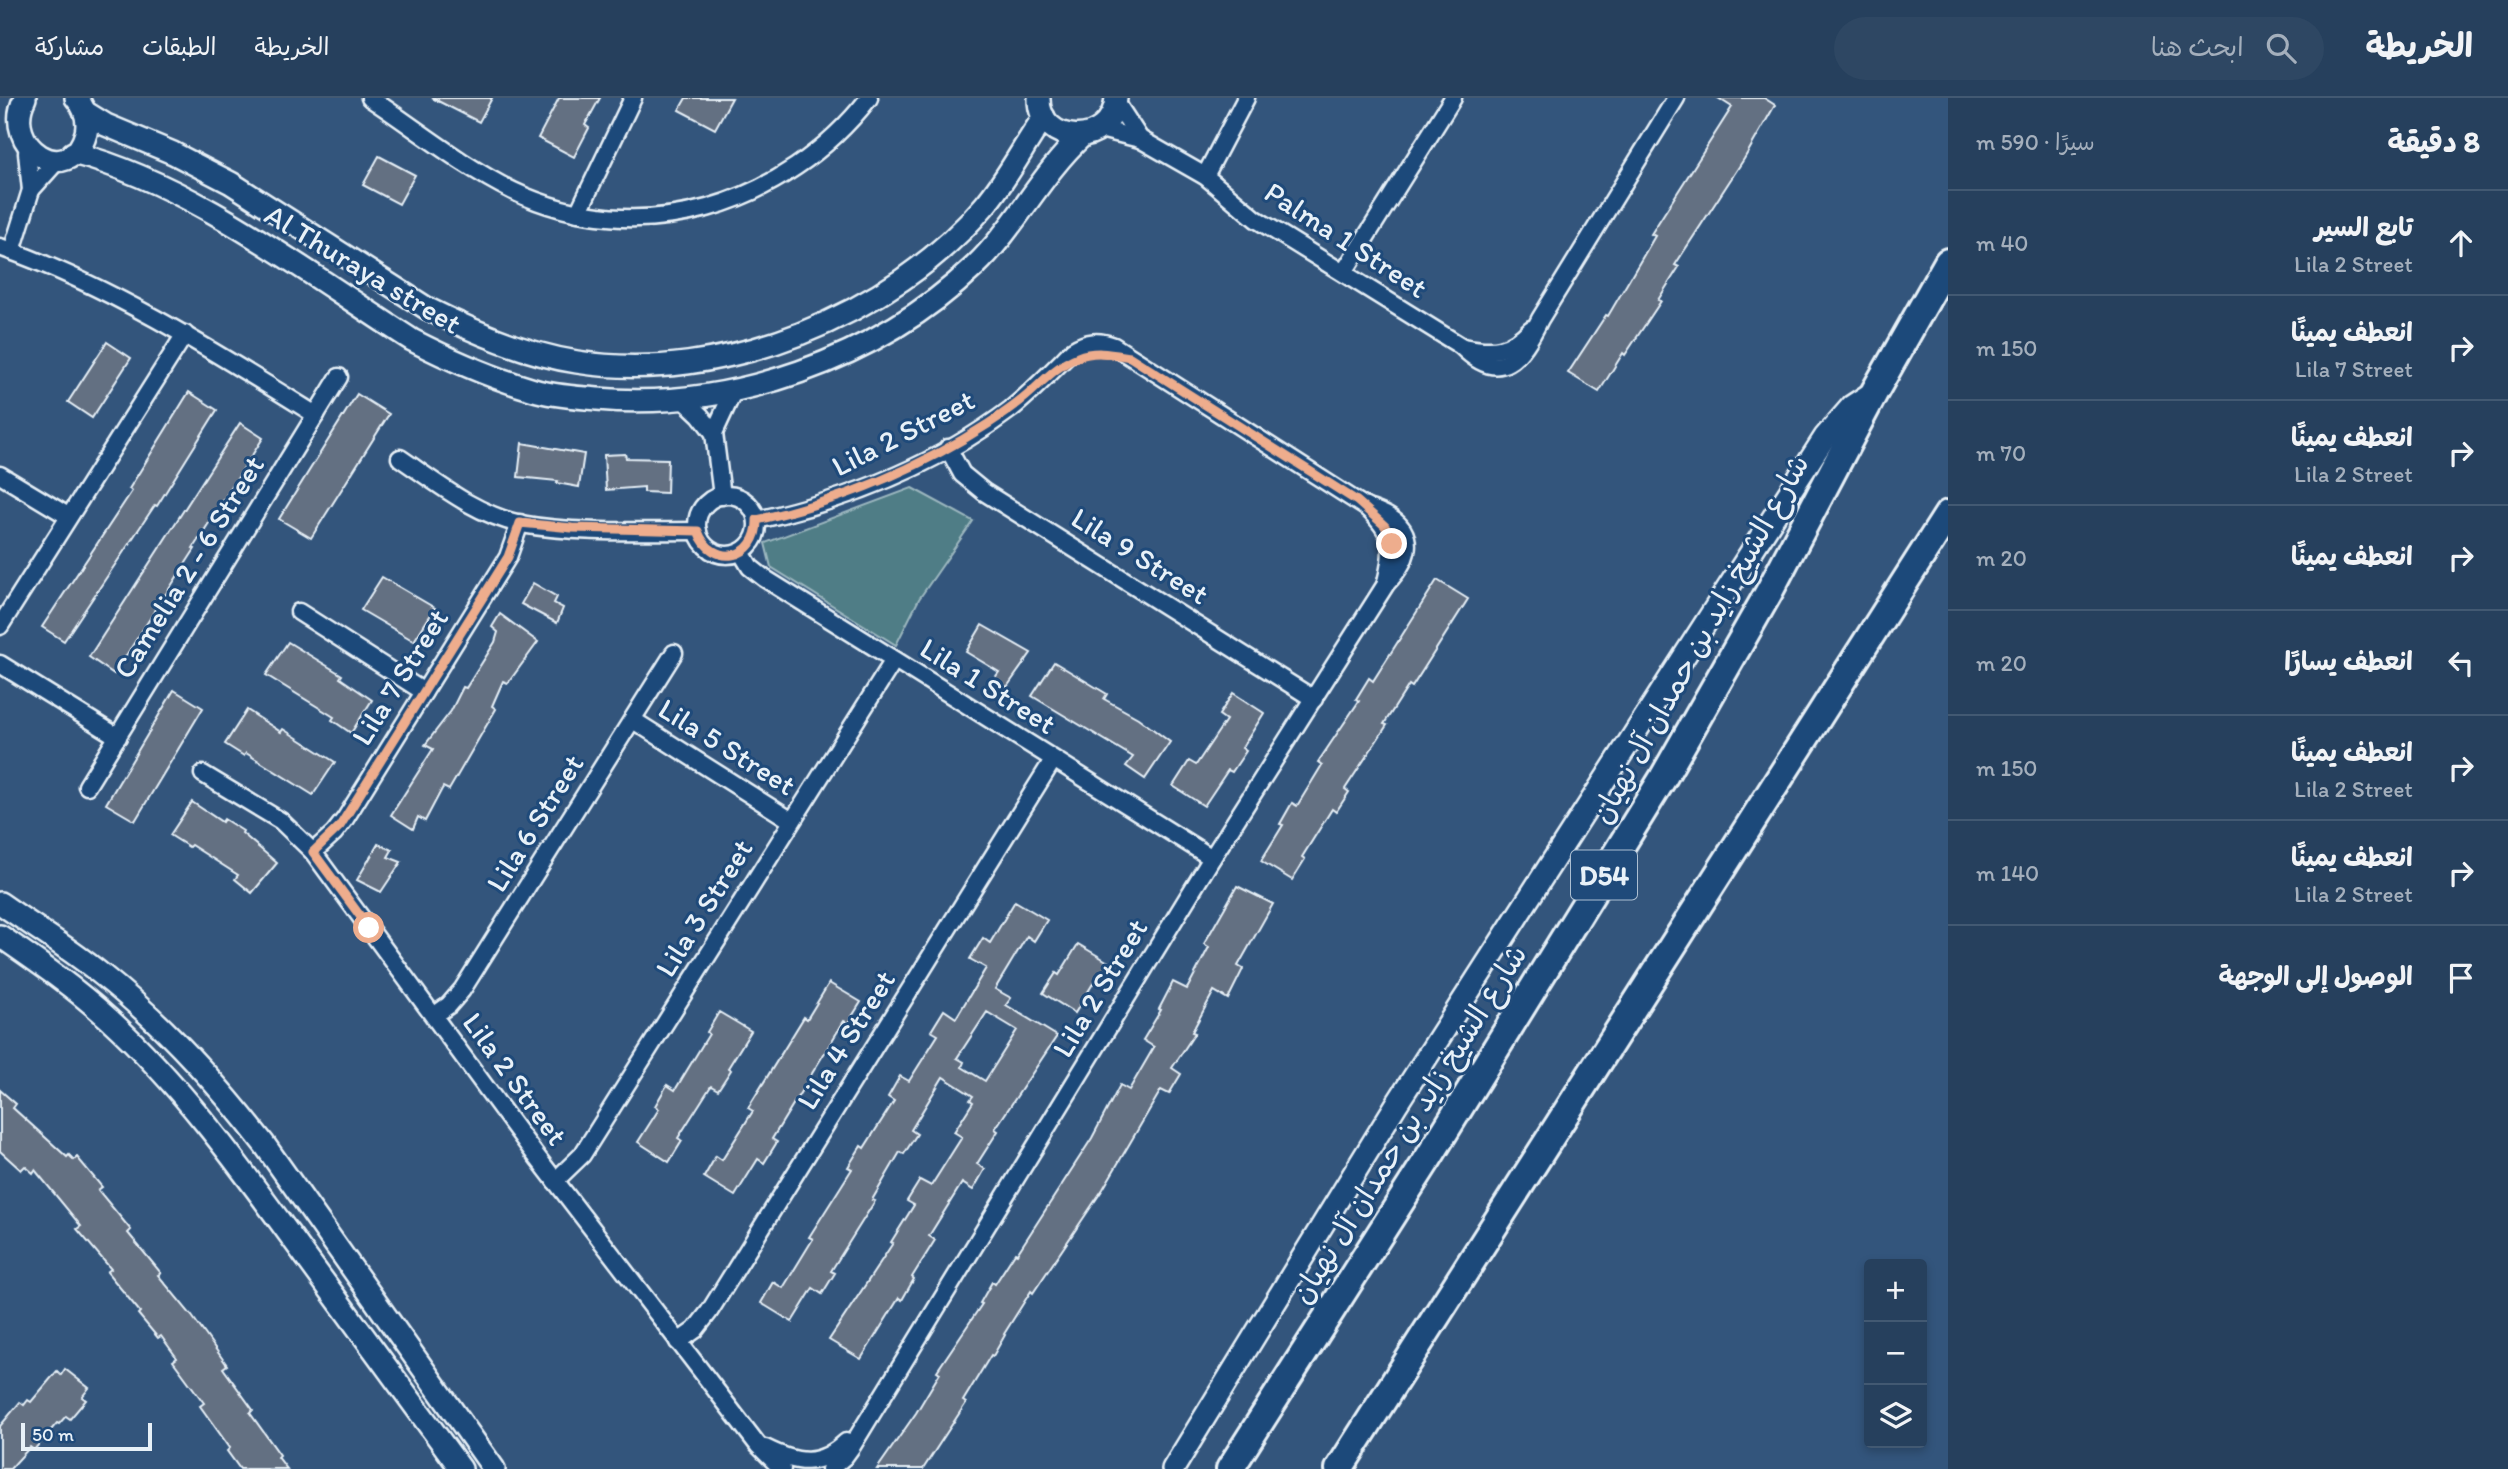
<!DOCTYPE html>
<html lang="ar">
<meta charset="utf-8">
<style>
:root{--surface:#26405d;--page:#2e4763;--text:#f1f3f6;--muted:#a4afbc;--line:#425972}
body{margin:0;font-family:Itim,"Playpen Sans Arabic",sans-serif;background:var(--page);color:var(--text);direction:rtl}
.controls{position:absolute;right:21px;bottom:21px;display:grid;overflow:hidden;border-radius:7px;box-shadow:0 4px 10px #0003}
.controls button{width:63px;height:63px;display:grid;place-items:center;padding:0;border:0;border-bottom:2px solid var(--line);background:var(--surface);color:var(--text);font:35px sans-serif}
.scale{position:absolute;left:21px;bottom:18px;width:131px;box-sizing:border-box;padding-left:7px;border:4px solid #e8f1f8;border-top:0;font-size:19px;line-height:24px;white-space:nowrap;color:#e8f1f8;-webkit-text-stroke:5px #1f4a7a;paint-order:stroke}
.stop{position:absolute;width:21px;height:21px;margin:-16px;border:5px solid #eead8d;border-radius:50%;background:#fff}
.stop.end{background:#eead8d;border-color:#fff;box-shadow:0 2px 7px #0008}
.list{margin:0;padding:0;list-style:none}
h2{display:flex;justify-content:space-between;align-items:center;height:91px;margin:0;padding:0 28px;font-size:30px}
h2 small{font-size:23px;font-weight:400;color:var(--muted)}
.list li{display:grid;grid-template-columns:46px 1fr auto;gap:21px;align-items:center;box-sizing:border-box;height:105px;padding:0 28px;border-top:2px solid var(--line)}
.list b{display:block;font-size:26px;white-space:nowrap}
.list p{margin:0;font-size:23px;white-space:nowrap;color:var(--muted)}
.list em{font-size:23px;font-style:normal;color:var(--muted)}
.icon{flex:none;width:38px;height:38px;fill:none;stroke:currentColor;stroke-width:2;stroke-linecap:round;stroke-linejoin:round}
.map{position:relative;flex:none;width:1948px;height:1371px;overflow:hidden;direction:ltr}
header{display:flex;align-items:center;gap:42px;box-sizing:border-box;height:98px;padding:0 35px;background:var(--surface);border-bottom:2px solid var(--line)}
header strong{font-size:33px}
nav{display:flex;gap:38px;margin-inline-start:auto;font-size:24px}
.search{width:490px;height:63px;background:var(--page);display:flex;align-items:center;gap:18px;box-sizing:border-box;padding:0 24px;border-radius:38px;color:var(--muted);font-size:26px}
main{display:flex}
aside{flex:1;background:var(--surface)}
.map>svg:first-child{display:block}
.green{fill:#4f7d86;stroke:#9cb7bf;stroke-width:2}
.building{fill:#636f82;stroke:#e8f1f8;stroke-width:2;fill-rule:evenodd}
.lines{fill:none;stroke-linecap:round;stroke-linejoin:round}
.minor-casing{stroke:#e8f1f8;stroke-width:21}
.tertiary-casing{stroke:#e8f1f8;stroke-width:26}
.primary-casing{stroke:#e8f1f8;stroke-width:32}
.minor{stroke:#1f4a7a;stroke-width:16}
.tertiary{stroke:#1f4a7a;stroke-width:21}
.primary{stroke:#1f4a7a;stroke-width:26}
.route{stroke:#eead8d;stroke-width:9}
.labels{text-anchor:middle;stroke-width:6;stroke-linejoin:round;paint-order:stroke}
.shield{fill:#1f4a7a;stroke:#acbfd2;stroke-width:2}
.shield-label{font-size:28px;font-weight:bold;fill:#e8f1f8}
.street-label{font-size:30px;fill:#e8f1f8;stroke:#1f4a7a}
</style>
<header>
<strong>الخريطة</strong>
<div class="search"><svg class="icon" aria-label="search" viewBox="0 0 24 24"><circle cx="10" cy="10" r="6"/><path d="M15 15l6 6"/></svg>ابحث هنا</div>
<nav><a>الخريطة</a><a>الطبقات</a><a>مشاركة</a></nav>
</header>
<main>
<aside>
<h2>8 دقيقة<small>سيرًا · 590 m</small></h2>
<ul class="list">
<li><svg class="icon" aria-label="ahead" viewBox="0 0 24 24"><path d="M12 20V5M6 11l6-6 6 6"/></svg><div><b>تابع السير</b><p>Lila 2 Street</p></div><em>40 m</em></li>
<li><svg class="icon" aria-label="right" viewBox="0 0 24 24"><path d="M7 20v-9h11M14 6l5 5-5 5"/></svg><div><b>انعطف يمينًا</b><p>Lila 7 Street</p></div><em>150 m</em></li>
<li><svg class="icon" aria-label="right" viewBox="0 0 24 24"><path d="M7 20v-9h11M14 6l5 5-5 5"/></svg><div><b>انعطف يمينًا</b><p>Lila 2 Street</p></div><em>70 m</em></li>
<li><svg class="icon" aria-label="right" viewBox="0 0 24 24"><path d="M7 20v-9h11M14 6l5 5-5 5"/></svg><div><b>انعطف يمينًا</b></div><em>20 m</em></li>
<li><svg class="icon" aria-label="left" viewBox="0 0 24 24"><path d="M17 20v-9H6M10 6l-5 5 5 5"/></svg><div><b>انعطف يسارًا</b></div><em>20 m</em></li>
<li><svg class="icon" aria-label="right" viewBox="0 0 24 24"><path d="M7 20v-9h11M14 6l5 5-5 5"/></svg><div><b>انعطف يمينًا</b><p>Lila 2 Street</p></div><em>150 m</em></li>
<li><svg class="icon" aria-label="right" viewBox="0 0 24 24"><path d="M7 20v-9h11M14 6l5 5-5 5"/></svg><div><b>انعطف يمينًا</b><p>Lila 2 Street</p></div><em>140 m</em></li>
<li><svg class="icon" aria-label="arrive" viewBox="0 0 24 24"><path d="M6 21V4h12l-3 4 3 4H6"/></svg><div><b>الوصول إلى الوجهة</b></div></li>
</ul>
</aside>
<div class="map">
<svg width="1948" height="1371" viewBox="0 0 1948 1371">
<rect width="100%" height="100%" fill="#33557c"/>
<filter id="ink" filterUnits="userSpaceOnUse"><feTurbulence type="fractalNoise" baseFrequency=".0143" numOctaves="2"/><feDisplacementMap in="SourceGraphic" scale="14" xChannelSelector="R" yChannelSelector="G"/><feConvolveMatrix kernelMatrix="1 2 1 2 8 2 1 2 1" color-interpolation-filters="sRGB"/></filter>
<g filter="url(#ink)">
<polygon class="green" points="912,390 973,423 919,501 896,547 771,469 765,445"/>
<g class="building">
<polygon points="432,0 492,0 479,24"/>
<polygon points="559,0 600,0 585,27 589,30 574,59 538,40"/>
<polygon points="686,0 732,0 715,31 679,12"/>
<polygon points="1718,0 1764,0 1775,7 1744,61 1675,167 1679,169 1658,202 1661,203 1625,257 1623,255 1599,294 1568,275 1606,217 1608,218 1655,138 1651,136 1732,9"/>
<polygon points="379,58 415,77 399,106 363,87"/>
<polygon points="107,244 131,260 92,320 68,304"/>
<polygon points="189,294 217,312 157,408 155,407 64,543 42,529 132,393 129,391"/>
<polygon points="357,296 389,316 311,440 279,421"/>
<polygon points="240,325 263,340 193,450 195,451 114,576 89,559"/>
<polygon points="522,345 584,356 579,389 557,385 558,383 518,379"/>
<polygon points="625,356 626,360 668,361 667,395 644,394 644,389 606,392 604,357"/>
<polygon points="382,479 435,510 414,543 361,512"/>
<polygon points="1437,482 1468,501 1412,589 1409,587 1384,626 1387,627 1345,691 1349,694 1336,714 1332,711 1302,759 1305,761 1292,782 1261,763 1283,727 1280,726 1292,705 1297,708 1322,667 1318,664 1359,603 1356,601 1369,580 1373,583"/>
<polygon points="533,485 557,499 554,505 563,510 557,525 521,506"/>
<polygon points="500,516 538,544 508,585 503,583 492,608 496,611 449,692 443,689 425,723 418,719 413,731 391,717 433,651 425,647 451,613 463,589 466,590 495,544 498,534 492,529"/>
<polygon points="982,527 1031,555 1007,589 994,581 999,574 966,554"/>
<polygon points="288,544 342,577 340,580 372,602 351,635 332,622 334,619 266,577"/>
<polygon points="1054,564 1107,596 1104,601 1138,620 1170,644 1145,681 1126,668 1133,659 1032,598"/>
<polygon points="174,592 203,610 135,723 106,706"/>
<polygon points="1233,595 1264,615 1242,650 1246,653 1232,674 1228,672 1204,708 1173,688 1189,663 1196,667 1226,622 1219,617"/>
<polygon points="247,612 281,634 283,631 335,664 313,697 246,655 244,658 225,646"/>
<polygon points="192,704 222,724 224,721 243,733 242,735 277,765 252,795 235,781 238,777 191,747 189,749 170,737"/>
<polygon points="378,746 392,752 388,759 401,764 381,794 357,782"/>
<polygon points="1237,788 1273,806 1238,868 1243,871 1228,901 1214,893 1192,934 1195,935 1172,970 1181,976 1169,996 1161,992 1103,1091 1033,1195 1031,1193 1004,1236 1005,1237 993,1258 991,1257 963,1303 966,1305 923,1371 877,1371 916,1315 940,1275 937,1273 982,1206 980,1205 992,1184 995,1186 1015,1155 1017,1156 1059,1091 1092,1040 1120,987 1129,992 1154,949 1143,942 1161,912 1159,911 1173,884 1187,891 1209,849 1204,846"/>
<path d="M 1015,803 L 1047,822 L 1034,843 L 1027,838 L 995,891 L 1011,900 L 1006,907 L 1057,938 L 995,1031 L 998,1033 L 977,1066 L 985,1071 L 973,1092 L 962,1085 L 929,1138 L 935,1142 L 912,1179 L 914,1181 L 902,1202 L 899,1200 L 861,1261 L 829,1242 L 893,1145 L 891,1144 L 914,1107 L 907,1103 L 920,1082 L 931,1088 L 962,1039 L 954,1034 L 973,1004 L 970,1002 L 973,998 L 943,979 L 911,1032 L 917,1036 L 904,1056 L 900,1054 L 872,1102 L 875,1103 L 831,1173 L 835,1175 L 822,1196 L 813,1190 L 792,1224 L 761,1205 L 773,1184 L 783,1190 L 813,1141 L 809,1139 L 852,1071 L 848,1069 L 861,1048 L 864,1050 L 894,1003 L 888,999 L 900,978 L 909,983 L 938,937 L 931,933 L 944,912 L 956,920 L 986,870 L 970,861 L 983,840 L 990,845 ZM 987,914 L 1017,932 L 985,983 L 962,969 L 964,964 L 957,960 Z"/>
<polygon points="1078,846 1110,865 1097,886 1094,884 1075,915 1043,895 1056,875 1059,877"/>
<polygon points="829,885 861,904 848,925 844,923 772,1041 777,1044 764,1065 758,1061 735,1098 704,1079 716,1058 722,1062 753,1013 748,1010 804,919 807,921"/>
<polygon points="719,914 751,933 728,970 731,972 718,992 711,988 678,1040 682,1043 669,1064 638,1044 659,1011 655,1008 667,987 675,992 709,936 707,934"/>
<polygon points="0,992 16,1006 13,1010 67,1059 69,1057 74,1062 77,1059 102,1089 98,1092 131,1132 128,1135 161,1175 158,1177 192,1218 227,1267 223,1270 253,1312 250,1315 280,1357 278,1359 287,1371 240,1371 227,1353 230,1350 200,1308 204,1305 173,1263 177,1260 161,1238 158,1240 138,1216 140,1214 107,1174 111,1171 77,1131 81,1128 35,1072 33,1075 25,1068 21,1072 0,1053"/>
<polygon points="65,1271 89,1290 82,1299 86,1302 70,1321 66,1318 59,1326 57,1325 34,1352 30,1349 10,1371 0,1371 0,1328 20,1304 24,1307 28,1302 31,1304 57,1273 61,1277"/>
</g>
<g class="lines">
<defs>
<g id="minor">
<path d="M 370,0 C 417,31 462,68 513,93 C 641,154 785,108 869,0"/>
<polyline points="1116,4 1140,41"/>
<path d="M 1100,31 L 1140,41 L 1205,78 L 1256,121 L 1461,248 C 1501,288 1521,260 1540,221 L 1676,0"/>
<polyline points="1205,78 1246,0"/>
<polyline points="31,92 58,62"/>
<polyline points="578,115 633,0"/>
<path d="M 0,149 C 113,189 215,254 316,317"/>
<polyline points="12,153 31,92 27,55"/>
<polyline points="1344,174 1453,0"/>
<path d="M 1463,249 C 1494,255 1509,254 1531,231"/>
<polyline points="683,301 700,317 714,335 722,398"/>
<polyline points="714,335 733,294"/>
<polyline points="948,350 962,376 984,394 1314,601"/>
<path d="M 400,360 C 437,385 476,417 521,426 C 575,436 643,433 698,433"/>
<polyline points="0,377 68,418"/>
<circle cx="727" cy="427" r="30"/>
<path d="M 757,422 C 847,402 937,367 1011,311 C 1033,293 1053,272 1073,252 C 1087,243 1099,242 1114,248 L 1367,410 C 1394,436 1395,448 1386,484"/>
<polyline points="741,454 750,469 764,480 1212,760"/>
<polyline points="299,514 424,594"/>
<polyline points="0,528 185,236"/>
<polyline points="0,566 118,639"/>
<polyline points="633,622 792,723"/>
<polyline points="203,676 281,723 313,754 534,1055 758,1347 782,1371"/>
<polyline points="87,688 339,279"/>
<polyline points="313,754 334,735 345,721 508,459 520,425"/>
<polyline points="435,917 449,907 462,892 674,555"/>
<polyline points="555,1083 582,1057 894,562"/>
<polyline points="678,1244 695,1232 709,1214 1053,662"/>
<path d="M 765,1350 C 797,1366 819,1370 846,1344"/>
<path d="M 830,1371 L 844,1359 L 852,1348 L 1212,760 L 1386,486 C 1419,452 1413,423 1367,410"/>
</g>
<g id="tertiary">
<path d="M 25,0 C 0,49 70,93 86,35 C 89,22 85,10 76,0"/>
<path d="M 1039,0 C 1038,48 1112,52 1116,0"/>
<path d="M 85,14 L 106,27 L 173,55 L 231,85 L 428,211 C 474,234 525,256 577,264 C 721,287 892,218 985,107 C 1008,80 1024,47 1044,19"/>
<path d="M 73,55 C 193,86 308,176 412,242 C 451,262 492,280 534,292 C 554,298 576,299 597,301 C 730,313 878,261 975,168 C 1016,129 1040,77 1082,38"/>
<path d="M 0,805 C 34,829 69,850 101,876 C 163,925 216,984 264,1046 L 494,1371"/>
<path d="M 0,838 C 38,864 75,890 109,921 C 181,987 238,1066 295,1144 C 350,1220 406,1295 461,1371"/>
<polyline points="1173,1371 1396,1007 1825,339 1852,308 1875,293"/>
</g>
<g id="primary">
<polyline points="1230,1371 1429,1059 1663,680 1769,494 1875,293 1948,164"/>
<polyline points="1339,1371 1948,416"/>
</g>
</defs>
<use href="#minor" class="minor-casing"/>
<use href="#tertiary" class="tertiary-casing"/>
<use href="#primary" class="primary-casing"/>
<use href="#minor" class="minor"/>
<use href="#tertiary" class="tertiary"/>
<use href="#primary" class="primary"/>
</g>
</g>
<g class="lines" filter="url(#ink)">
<path class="route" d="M 369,830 L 313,754 L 340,728 L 508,459 L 520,425 L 572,430 L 698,433 C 712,471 758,462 757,422 C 840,403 917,372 988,326 C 1003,316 1018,306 1031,294 C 1046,280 1058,267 1078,259 C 1095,252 1112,256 1130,259 L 1357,403 L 1385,428 L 1392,446"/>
</g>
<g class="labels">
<rect class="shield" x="1571" y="752.5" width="66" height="49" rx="5"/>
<g class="shield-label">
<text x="1604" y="787">D54</text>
</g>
<g class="street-label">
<text transform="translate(1346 142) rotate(33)" y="10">Palma 1 Street</text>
<text transform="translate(363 171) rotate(31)" y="10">Al Thuraya street</text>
<text transform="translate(903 335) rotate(-27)" y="10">Lila 2 Street</text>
<text transform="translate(1140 458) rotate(32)" y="10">Lila 9 Street</text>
<text transform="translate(189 469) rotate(-58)" y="10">Camelia 2 - 6 Street</text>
<text transform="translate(1700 541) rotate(-61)" y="10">شارع الشيخ زايد بن حمدان آل نهيان</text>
<text transform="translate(400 579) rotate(-58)" y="10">Lila 7 Street</text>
<text transform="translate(988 588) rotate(32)" y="10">Lila 1 Street</text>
<text transform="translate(727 649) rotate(32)" y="10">Lila 5 Street</text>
<text transform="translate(535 725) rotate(-58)" y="10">Lila 6 Street</text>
<text transform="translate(704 810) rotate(-58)" y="10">Lila 3 Street</text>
<text transform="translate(1100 890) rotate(-59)" y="10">Lila 2 Street</text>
<text transform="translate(846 942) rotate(-58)" y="10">Lila 4 Street</text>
<text transform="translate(515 981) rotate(54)" y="10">Lila 2 Street</text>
<text transform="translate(1409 1026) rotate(-58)" y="10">شارع الشيخ زايد بن حمدان آل نهيان</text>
</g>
</g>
</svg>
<div class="controls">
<button>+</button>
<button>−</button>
<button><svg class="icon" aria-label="layers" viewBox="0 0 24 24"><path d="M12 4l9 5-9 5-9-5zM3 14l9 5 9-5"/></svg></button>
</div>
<div class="scale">50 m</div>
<div class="stop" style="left:369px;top:830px"></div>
<div class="stop end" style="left:1392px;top:446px"></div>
</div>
</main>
